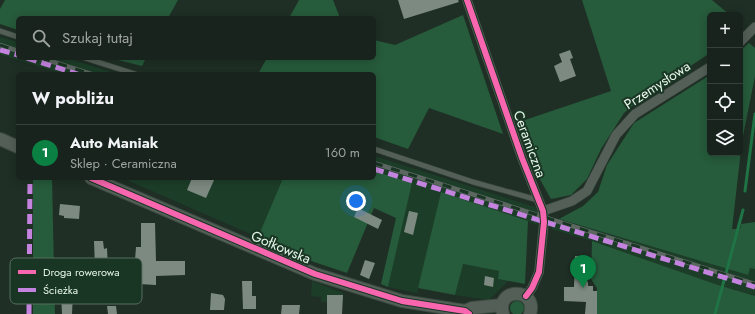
<!DOCTYPE html>
<html lang="pl">
<meta charset="utf-8">
<style>
:root{--surface:#17231c;--page:#242f29;--text:#f1f3f6;--muted:#9ea4a3;--line:#36403b;--accent:#0b8043}
body{margin:0;font-family:Jost,sans-serif;background:var(--page);color:var(--text)}
.controls{position:absolute;right:12px;top:12px;display:grid;overflow:hidden;border-radius:6px;box-shadow:0 2px 10px #0003}
.controls button{width:36px;height:36px;display:grid;place-items:center;padding:0;border:0;border-bottom:1px solid var(--line);background:var(--surface);color:var(--text);font:20px sans-serif}
.you{position:absolute;left:356px;top:201px;width:14px;height:14px;margin:-10px;border:3px solid #fff;border-radius:50%;background:#1a73e8;box-shadow:0 0 0 6px #1a73e833}
.badge{display:grid;place-items:center;width:26px;height:26px;border-radius:50%;background:var(--accent);color:#fff;font-size:13px;font-weight:700}
.pin{position:absolute;translate:-50% -33px;filter:drop-shadow(0 1px 2px #0008)}
.pin::after{content:'';position:absolute;top:21px;width:14px;height:12px;background:inherit;clip-path:polygon(0 0,100% 0,50% 100%)}
.list{margin:0;padding:0;list-style:none}
h2{display:flex;justify-content:space-between;align-items:center;height:52px;margin:0;padding:0 16px;font-size:17px}
h2 small{font-size:13px;font-weight:400;color:var(--muted)}
.list li{display:grid;grid-template-columns:26px 1fr auto;gap:12px;align-items:center;box-sizing:border-box;height:56px;padding:0 16px;border-top:1px solid var(--line)}
.list b{display:block;font-size:15px;white-space:nowrap}
.list p{margin:0;font-size:13px;white-space:nowrap;color:var(--muted)}
.list em{font-size:13px;font-style:normal;color:var(--muted)}
.icon{flex:none;width:22px;height:22px;fill:none;stroke:currentColor;stroke-width:2;stroke-linecap:round;stroke-linejoin:round}
.map{position:relative;flex:none;width:755px;height:314px;overflow:hidden}
.search{position:absolute;background:var(--surface);box-shadow:0 2px 10px #0003;left:16px;top:16px;width:360px;height:44px;display:flex;align-items:center;gap:10px;box-sizing:border-box;padding:0 14px;border-radius:6px;color:var(--muted);font-size:15px}
.panel{position:absolute;background:var(--surface);box-shadow:0 2px 10px #0003;left:16px;top:72px;width:360px;height:108px;border-radius:6px}
.map>svg:first-child{display:block}
.built{fill:#1c3e28}
.green{fill:#265b3b}
.lines{fill:none;stroke-linecap:round;stroke-linejoin:round}
.stream{stroke:#1f7345;stroke-width:3}
.building{fill:#7d8a81}
.service-casing{stroke:#3d4b42;stroke-width:6}
.minor-casing{stroke:#3d4b42;stroke-width:10}
.tertiary-casing{stroke:#3d4b42;stroke-width:14}
.service{stroke:#535f57;stroke-width:4.5}
.minor{stroke:#535f57;stroke-width:9}
.tertiary{stroke:#535f57;stroke-width:12}
.rail-casing{stroke:#5b6760;stroke-width:4.5}
.rail{stroke:#193523;stroke-width:3;stroke-dasharray:9;stroke-linecap:butt}
.quiet{stroke:#c483df;stroke-width:5;stroke-dasharray:10 5;stroke-linecap:butt}
.cycleway-casing{stroke:#193523;stroke-width:8}
.cycleway{stroke:#f766af;stroke-width:6}
.labels{text-anchor:middle;stroke-width:4;stroke-linejoin:round;paint-order:stroke}
.street-label{font-size:14px;fill:#e6f7ea;stroke:#193523}
.key{fill:#193523;stroke:#566f5f;stroke-width:1}
.key-label{font-size:11px;fill:#e6f7ea}
</style>
<div class="map">
<svg width="755" height="314" viewBox="0 0 755 314">
<rect width="100%" height="100%" fill="#1f2f25"/>
<g class="built">
<polygon points="0,37 18,42 18,58 67,58 117,74 64,74 5,56 0,54"/>
<polygon points="374,156 535,207 539,212 538,225 441,192 417,293 388,287 412,183 374,171"/>
<polygon points="122,178 283,178 258,237"/>
<polygon points="559,219 747,275 750,268 755,269 755,296 718,285 592,241 551,229"/>
<polygon points="462,264 499,271 498,279 508,281 489,300 455,295"/>
<polygon points="312,281 343,293 343,302 321,302 321,297 311,296"/>
</g>
<g class="green">
<polygon points="5,0 178,0 168,18 18,18 18,30 0,24 0,9"/>
<polygon points="299,0 333,0 340,18 289,18"/>
<polygon points="582,0 712,0 730,15 710,15 710,53 638,101 624,113 601,149 587,179 571,195 551,199 529,160 519,122 611,91"/>
<polygon points="463,15 503,134 429,108 408,149 374,137 374,74 258,74 267,58 374,58 374,40 395,45"/>
<polygon points="749,43 755,48 755,76 742,141 732,229 740,229 741,224 755,222 755,269 750,268 748,275 559,219 583,206 598,192 607,165 634,123 710,75 710,153 740,153 740,51"/>
<polygon points="110,58 146,58 142,66"/>
<polygon points="374,171 412,183 388,287 381,284 396,218 374,208 347,273 314,262 258,237 283,178 374,178"/>
<polygon points="33,178 52,178 55,314 33,314"/>
<polygon points="441,192 528,221 525,284 498,279 499,271 463,264 455,295 418,288"/>
<polygon points="592,241 718,285 755,296 755,314 597,314 597,288 591,279"/>
<circle cx="517" cy="308" r="7"/>
</g>
<g class="lines">
<g class="stream">
<polyline points="745,191 755,114"/>
<polyline points="715,314 743,210"/>
</g>
</g>
<g class="building">
<polygon points="398,0 458,0 459,2 404,19"/>
<polygon points="570,50 573,58 570,59 576,76 560,82 554,66 562,62 559,54"/>
<polygon points="192,178 215,178 206,198 187,190"/>
<polygon points="60,204 80,206 79,219 64,218 64,216 59,215"/>
<polygon points="358,208 382,220 378,229 354,217"/>
<polygon points="409,211 418,213 413,235 404,232"/>
<polygon points="141,223 155,223 156,261 185,261 185,275 156,276 156,285 139,284 139,260 135,260 136,247 141,247"/>
<polygon points="94,241 103,241 104,249 107,248 108,269 95,267"/>
<polygon points="575,256 588,256 587,281 588,282 588,286 593,286 593,291 597,291 597,314 585,314 586,302 564,301 564,287 574,287"/>
<polygon points="365,260 375,263 369,279 360,275"/>
<polygon points="485,276 494,278 493,287 484,285"/>
<polygon points="242,281 252,281 252,296 256,296 256,309 243,309"/>
<polygon points="73,292 72,314 62,314 61,293"/>
<polygon points="211,293 223,295 225,299 224,310 210,310"/>
<polygon points="327,295 343,295 342,314 327,314"/>
<polygon points="282,305 300,305 299,314 281,314"/>
<polygon points="107,306 116,306 117,314 108,314"/>
</g>
<g class="lines">
<defs>
<g id="service">
<polyline points="0,31 18,37"/>
<polyline points="85,58 135,74"/>
<polyline points="374,149 473,182 538,200"/>
</g>
<g id="minor">
<polyline points="467,0 522,158 543,211 544,222 539,272 532,288 526,296"/>
<polyline points="740,42 755,27"/>
<polyline points="543,211 572,201 587,191 616,135 635,114 710,67"/>
</g>
<g id="tertiary">
<polyline points="0,139 18,147"/>
<polyline points="91,178 315,274 402,301 465,311 469,314"/>
<polyline points="465,311 472,308 502,305"/>
<path d="M 503,314 C 495,287 538,287 530,314"/>
</g>
</defs>
<use href="#service" class="service-casing"/>
<use href="#minor" class="minor-casing"/>
<use href="#tertiary" class="tertiary-casing"/>
<use href="#service" class="service"/>
<use href="#minor" class="minor"/>
<use href="#tertiary" class="tertiary"/>
<defs>
<g id="rail">
<polyline points="0,45 18,51"/>
<polyline points="41,58 91,74"/>
<polyline points="374,163 755,284"/>
</g>
</defs>
<use href="#rail" class="rail-casing"/>
<use href="#rail" class="rail"/>
<g class="quiet">
<polyline points="0,50 18,55"/>
<polyline points="27,58 77,74"/>
<polyline points="374,169 755,287"/>
<polyline points="29,314 30,178"/>
</g>
<defs>
<g id="cycleway">
<polyline points="467,0 522,158 543,211 544,222 539,272 532,288 526,296"/>
<polyline points="91,178 315,274 402,301 465,311 469,314"/>
</g>
</defs>
<use href="#cycleway" class="cycleway-casing"/>
<use href="#cycleway" class="cycleway"/>
</g>
<g class="labels">
<g class="street-label">
<text transform="translate(657 85) rotate(-33)" y="5">Przemysłowa</text>
<text transform="translate(530 144) rotate(70)" y="5">Ceramiczna</text>
<text transform="translate(281 247) rotate(23)" y="5">Gołkowska</text>
</g>
</g>
<rect x="10" y="258" width="132" height="46" rx="6" class="key"/>
<rect x="18" y="270" width="18" height="4" fill="#f766af"/>
<rect x="18" y="288" width="18" height="4" fill="#c483df"/>
<g class="key-label">
<text x="43" y="276">Droga rowerowa</text>
<text x="43" y="294">Ścieżka</text>
</g>
</svg>
<div class="controls">
<button>+</button>
<button>−</button>
<button><svg class="icon" aria-label="locate" viewBox="0 0 24 24"><circle cx="12" cy="12" r="6"/><path d="M12 2v4M12 18v4M2 12h4M18 12h4"/></svg></button>
<button><svg class="icon" aria-label="layers" viewBox="0 0 24 24"><path d="M12 4l9 5-9 5-9-5zM3 14l9 5 9-5"/></svg></button>
</div>
<div class="you"></div>
<div class="pin badge" style="left:583px;top:288px">1</div>
<div class="search"><svg class="icon" aria-label="search" viewBox="0 0 24 24"><circle cx="10" cy="10" r="6"/><path d="M15 15l6 6"/></svg>Szukaj tutaj</div>
<section class="panel">
<h2>W pobliżu<small></small></h2>
<ul class="list">
<li><span class="badge">1</span><div><b>Auto Maniak</b><p>Sklep · Ceramiczna</p></div><em>160 m</em></li>
</ul>
</section>
</div>
